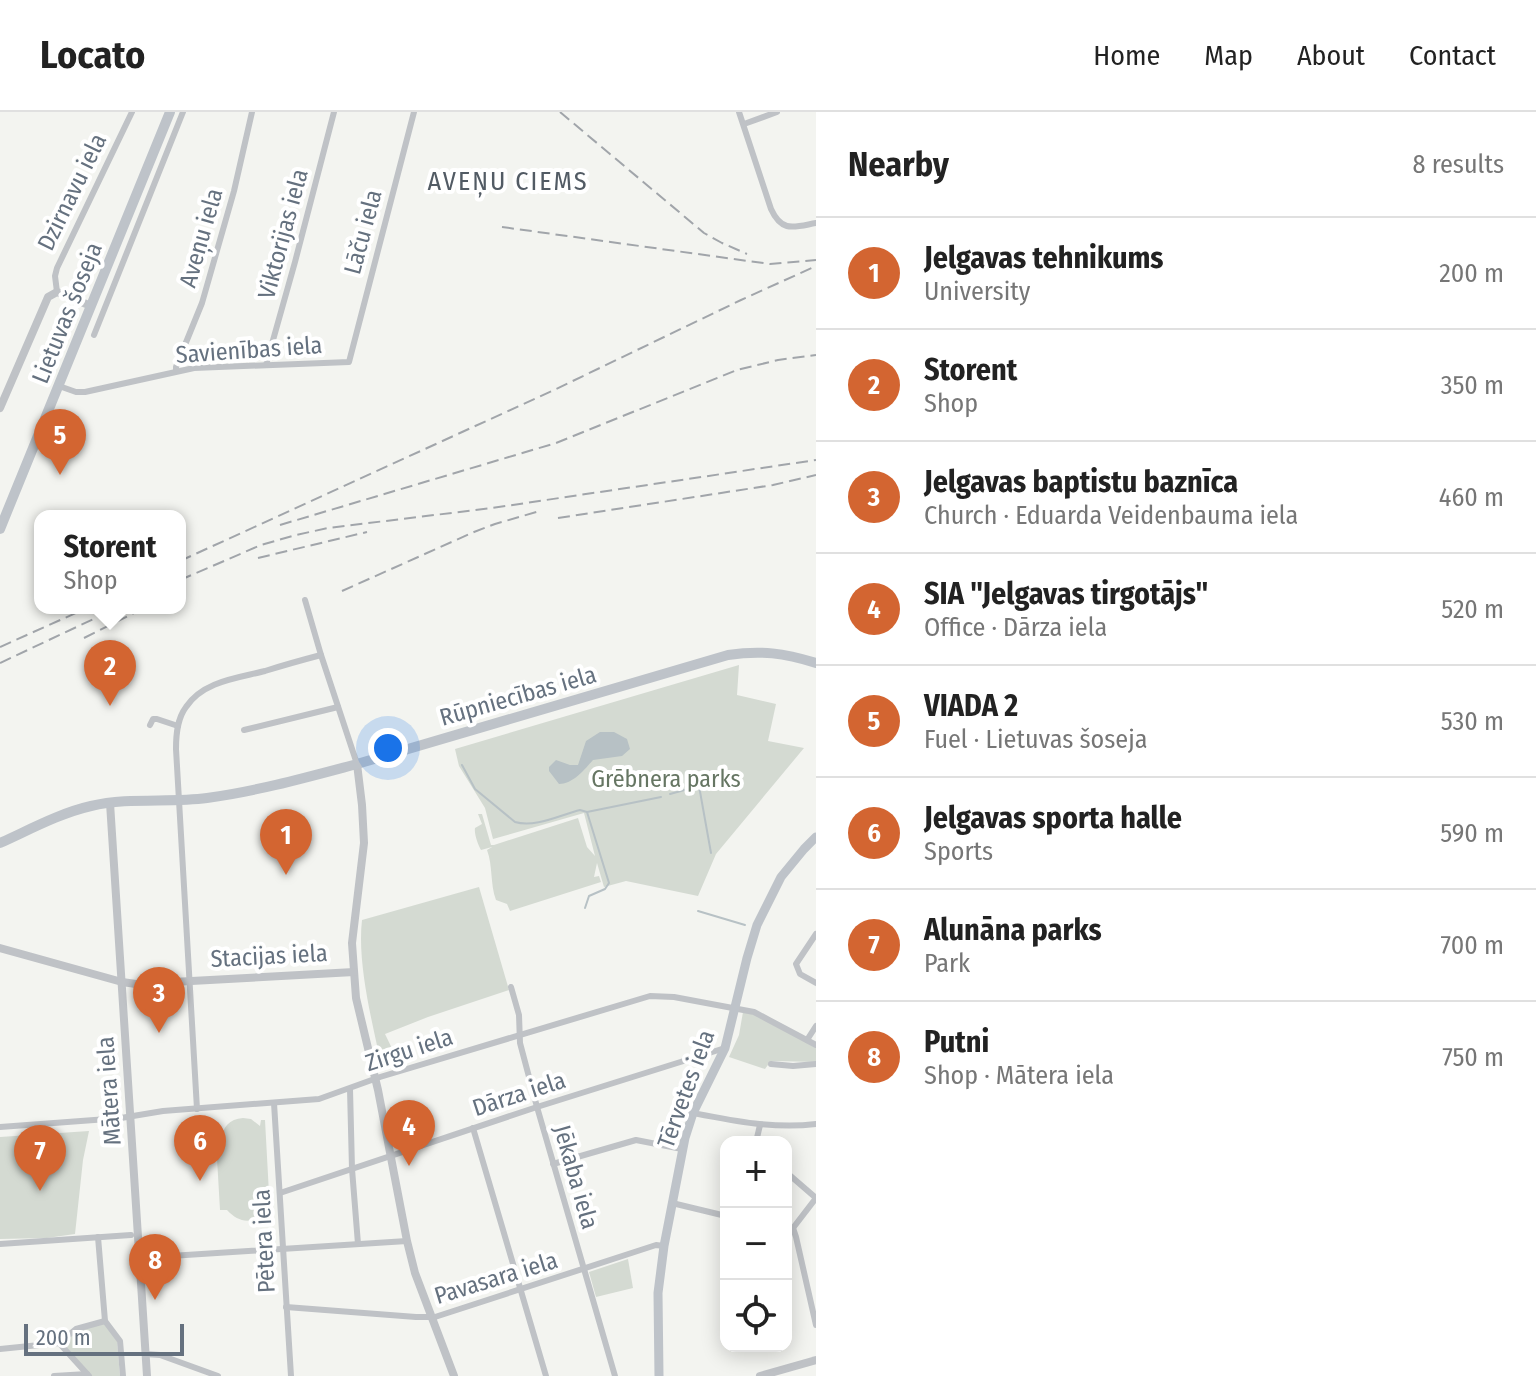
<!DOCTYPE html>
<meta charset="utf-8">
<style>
:root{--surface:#fff;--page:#f6f6f6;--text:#222;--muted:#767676;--line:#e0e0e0;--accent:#d36531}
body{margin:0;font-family:"Fira Sans Condensed",sans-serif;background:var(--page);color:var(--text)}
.controls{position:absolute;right:24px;bottom:24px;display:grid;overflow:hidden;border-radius:16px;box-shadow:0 4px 20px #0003}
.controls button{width:72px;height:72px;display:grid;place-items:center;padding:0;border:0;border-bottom:2px solid var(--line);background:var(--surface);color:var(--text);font:40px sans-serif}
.scale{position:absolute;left:24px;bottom:20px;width:160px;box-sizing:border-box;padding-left:8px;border:4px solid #65717f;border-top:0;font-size:22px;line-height:28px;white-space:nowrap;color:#65717f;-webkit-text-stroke:6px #fff;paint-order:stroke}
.you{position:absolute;left:388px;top:636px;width:28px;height:28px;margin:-20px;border:6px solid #fff;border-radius:50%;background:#1a73e8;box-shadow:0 0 0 12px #1a73e833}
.badge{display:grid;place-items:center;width:52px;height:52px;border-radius:50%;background:var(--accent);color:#fff;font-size:26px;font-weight:700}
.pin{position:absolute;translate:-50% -66px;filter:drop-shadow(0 2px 4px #0008)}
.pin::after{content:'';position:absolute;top:42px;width:28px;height:24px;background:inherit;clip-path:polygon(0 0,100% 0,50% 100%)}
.popup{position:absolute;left:34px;top:398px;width:152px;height:104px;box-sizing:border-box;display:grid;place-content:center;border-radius:16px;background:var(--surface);filter:drop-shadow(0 2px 6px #0005);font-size:26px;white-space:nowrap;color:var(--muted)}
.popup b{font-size:30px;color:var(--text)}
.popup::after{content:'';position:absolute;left:50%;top:100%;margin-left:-16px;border:16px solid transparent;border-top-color:var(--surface)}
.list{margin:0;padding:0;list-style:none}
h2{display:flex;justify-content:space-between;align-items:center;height:104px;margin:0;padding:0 32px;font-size:34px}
h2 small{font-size:26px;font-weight:400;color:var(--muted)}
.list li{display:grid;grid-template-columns:52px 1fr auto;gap:24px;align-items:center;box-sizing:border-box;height:112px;padding:0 32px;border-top:2px solid var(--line)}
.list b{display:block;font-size:30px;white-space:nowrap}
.list p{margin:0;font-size:26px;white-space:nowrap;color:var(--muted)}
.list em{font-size:26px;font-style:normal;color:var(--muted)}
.icon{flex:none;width:44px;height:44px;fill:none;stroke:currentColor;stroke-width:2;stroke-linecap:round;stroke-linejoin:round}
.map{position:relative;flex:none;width:816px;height:1264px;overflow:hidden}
header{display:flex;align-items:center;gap:48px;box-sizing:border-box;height:112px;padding:0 40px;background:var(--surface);border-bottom:2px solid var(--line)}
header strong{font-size:38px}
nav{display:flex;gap:44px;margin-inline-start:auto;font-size:28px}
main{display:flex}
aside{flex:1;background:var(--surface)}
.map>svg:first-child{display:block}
.green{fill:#d4dad2}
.water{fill:#b7c1c5}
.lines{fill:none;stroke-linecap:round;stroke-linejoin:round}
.stream{stroke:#b7c1c5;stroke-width:2}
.minor{stroke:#bfc2c6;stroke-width:6}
.tertiary{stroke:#bfc2c6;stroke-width:8}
.secondary{stroke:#bec3c9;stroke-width:9}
.primary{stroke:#bec3c9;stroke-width:10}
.rail{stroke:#a1a5aa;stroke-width:2;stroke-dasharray:12 6;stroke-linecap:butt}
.labels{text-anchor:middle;stroke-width:8;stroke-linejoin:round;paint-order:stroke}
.street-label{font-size:24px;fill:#65717f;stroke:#fff}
.park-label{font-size:24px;fill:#667663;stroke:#fff}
.neighbourhood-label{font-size:26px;letter-spacing:2px;fill:#525b64;stroke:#fff}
</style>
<header>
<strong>Locato</strong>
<nav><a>Home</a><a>Map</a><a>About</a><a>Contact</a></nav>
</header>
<main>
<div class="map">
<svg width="816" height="1264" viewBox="0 0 816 1264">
<rect width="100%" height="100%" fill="#f3f4f0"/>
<g class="green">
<path d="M 739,553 L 737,583 L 776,592 L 768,629 L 804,636 L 716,742 L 698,784 L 626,769 L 604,775 L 597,751 L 594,765 L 599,764 L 601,770 L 510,799 L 507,792 L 496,788 C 490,772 493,754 487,738 L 492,735 L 481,738 C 478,733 474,722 475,716 L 482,712 L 478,702 L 482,702 L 491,733 L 494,733 L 578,706 L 587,735 L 595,744 L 584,701 L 493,727 L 485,696 L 459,654 L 455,637 Z"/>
<path d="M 479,775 L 509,878 L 428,905 L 385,922 L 400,953 L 389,957 L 381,952 C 372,909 357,851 362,808 Z"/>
<polygon points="743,900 756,903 816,936 816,950 773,949 770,950 765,957 729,945 739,923"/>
<path d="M 243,1006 L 251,1007 L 260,1014 L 261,1008 L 265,1008 L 270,1100 L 265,1099 C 253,1113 239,1111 227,1098 L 220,1098 L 216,1029 L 221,1028 C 223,1015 229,1007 243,1006 Z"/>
<polygon points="89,1019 83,1048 75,1122 47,1126 0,1127 0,1025"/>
<polygon points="628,1147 633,1176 596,1185 589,1160"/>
<polygon points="104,1210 117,1229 120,1264 91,1264 63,1231 72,1220"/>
</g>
<path class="water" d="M 600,620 L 614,620 L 627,627 L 630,637 L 622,644 L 593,648 C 584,658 573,672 559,672 L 549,659 L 549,655 L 556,648 L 570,653 L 578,653 L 586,629 Z"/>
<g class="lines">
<g class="stream">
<path d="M 462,653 L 475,677 L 515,710 C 535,716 560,703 580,698 L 587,700 L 609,771 L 605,777 L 589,784 L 585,796"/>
<polyline points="670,682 699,674 711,741"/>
<polyline points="587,700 661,685"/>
<polyline points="698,799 745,813"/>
</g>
<g class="minor">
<path d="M 739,0 L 771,97 C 782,121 794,115 816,111"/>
<polyline points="744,12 777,0"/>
<polyline points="57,180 55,164 57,156 132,0"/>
<polyline points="94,223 183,0"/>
<polyline points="266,253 295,150 334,0"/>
<polyline points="176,259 176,255 202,191 234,79 252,0"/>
<polyline points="59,274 76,280 85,280 194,256 349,250 414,0"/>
<polyline points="305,488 321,543 357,652"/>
<polyline points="150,613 153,607 157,607 178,614"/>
<polyline points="244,618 338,595"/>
<polyline points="816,822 796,852 800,862 816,871"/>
<polyline points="511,875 519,903 520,931 537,995 615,1264"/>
<polyline points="807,928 816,914"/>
<polyline points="771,952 793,954 816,952"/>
<polyline points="350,977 352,1057 358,1132"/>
<polyline points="274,991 291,1264"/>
<path d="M 197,997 L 176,637 C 176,623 177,607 186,595 C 203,569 238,566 265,559 C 284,553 302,548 321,543"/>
<path d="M 693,1001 C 734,1009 774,1017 816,1012"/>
<polyline points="0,1015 121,1006 163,999 319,987 380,965 650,884 674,885 754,900 816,933"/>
<polyline points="473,1016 546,1264"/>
<polyline points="756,1030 760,1013"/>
<polyline points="553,1052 636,1028 682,1037"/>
<polyline points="786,1060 816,1086 793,1116 786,1116"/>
<polyline points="280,1081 537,995 725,936"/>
<polyline points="672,1091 726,1104"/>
<polyline points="793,1116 796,1125 816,1213"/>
<polyline points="98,1125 105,1209 120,1229 123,1264"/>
<polyline points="0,1132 131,1123"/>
<polyline points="139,1146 407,1129"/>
<polyline points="286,1195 416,1205 435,1205 656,1133 664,1134"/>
<polyline points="0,1237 59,1231"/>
<polyline points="145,1242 160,1243 218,1264"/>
<polyline points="54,1264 87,1262"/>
<polyline points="89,1264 59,1231 76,1217 105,1209"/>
</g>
<g class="tertiary">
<polyline points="0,296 48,185 57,180 91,194"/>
<polyline points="357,652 362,693 364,731 352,831 356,886 378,978 407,1129 415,1161 454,1264"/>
<polyline points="110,691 147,1264"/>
<polyline points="0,836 122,870 136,872 354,860"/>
<polyline points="760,1264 816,1248"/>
</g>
<polyline class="secondary" points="659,1264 658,1181 664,1134 685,1026 693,1001 725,936 747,846 757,813 781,765 804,737 816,725"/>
<g class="primary">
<polyline points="0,417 170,0"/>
<path d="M 0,731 C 29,718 60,701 91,694 C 129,685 169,691 207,686 C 258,679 308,665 357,652 L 728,543 C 761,538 784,541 816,551"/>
</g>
<g class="rail">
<polyline points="560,0 704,121 722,131 747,142"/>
<polyline points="502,115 770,152 816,148"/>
<polyline points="558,406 773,373 816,363"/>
<polyline points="280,413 556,331 737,258 778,248 816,243"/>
<polyline points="258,446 367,420"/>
<polyline points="180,449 554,278 741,188 816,154"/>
<polyline points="180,468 261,433 296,423 328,416 492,396 816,348"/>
<polyline points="342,479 474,420 495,412 540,399"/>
<polyline points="84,526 144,496"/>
<polyline points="0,535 87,496"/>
<polyline points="0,551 117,496"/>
</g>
</g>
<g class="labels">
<g class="street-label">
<text transform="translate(72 80) rotate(-64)" y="8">Dzirnavu iela</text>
<text transform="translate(363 120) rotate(-75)" y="8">Lāču iela</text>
<text transform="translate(283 122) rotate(-75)" y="8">Viktorijas iela</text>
<text transform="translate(201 126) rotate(-74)" y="8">Aveņu iela</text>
<text transform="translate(67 201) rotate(-68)" y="8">Lietuvas šoseja</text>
<text transform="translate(249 238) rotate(-4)" y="8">Savienības iela</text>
<text transform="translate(518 584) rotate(-16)" y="8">Rūpniecības iela</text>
<text transform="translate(269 844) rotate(-3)" y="8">Stacijas iela</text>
<text transform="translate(409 938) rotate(-18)" y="8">Zirgu iela</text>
<text transform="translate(686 977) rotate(-70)" y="8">Tērvetes iela</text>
<text transform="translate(109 979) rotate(-94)" y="8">Mātera iela</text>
<text transform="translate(519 982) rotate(-18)" y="8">Dārza iela</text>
<text transform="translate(576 1065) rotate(74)" y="8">Jēkaba iela</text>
<text transform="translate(264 1129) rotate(-93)" y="8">Pētera iela</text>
<text transform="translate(496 1166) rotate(-17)" y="8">Pavasara iela</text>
</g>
<g class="park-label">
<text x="666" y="675">Grēbnera parks</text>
</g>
<g class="neighbourhood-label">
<text x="508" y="78">AVEŅU CIEMS</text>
</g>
</g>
</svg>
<div class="controls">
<button>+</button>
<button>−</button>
<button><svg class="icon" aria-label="locate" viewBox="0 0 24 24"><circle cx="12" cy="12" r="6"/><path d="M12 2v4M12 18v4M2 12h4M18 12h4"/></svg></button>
</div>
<div class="scale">200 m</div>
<div class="you"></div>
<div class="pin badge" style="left:286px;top:763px">1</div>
<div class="pin badge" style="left:110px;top:594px">2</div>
<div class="popup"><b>Storent</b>Shop</div>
<div class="pin badge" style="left:159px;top:921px">3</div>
<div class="pin badge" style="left:409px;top:1054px">4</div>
<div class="pin badge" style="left:60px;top:363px">5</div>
<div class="pin badge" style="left:200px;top:1069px">6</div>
<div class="pin badge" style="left:40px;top:1079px">7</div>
<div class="pin badge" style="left:155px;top:1188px">8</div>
</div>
<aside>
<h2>Nearby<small>8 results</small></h2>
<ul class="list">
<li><span class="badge">1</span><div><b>Jelgavas tehnikums</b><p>University</p></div><em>200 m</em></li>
<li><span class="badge">2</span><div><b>Storent</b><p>Shop</p></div><em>350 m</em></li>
<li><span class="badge">3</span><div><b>Jelgavas baptistu baznīca</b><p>Church · Eduarda Veidenbauma iela</p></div><em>460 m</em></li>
<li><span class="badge">4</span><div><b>SIA &quot;Jelgavas tirgotājs&quot;</b><p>Office · Dārza iela</p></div><em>520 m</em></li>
<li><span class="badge">5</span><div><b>VIADA 2</b><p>Fuel · Lietuvas šoseja</p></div><em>530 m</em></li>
<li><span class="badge">6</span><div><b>Jelgavas sporta halle</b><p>Sports</p></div><em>590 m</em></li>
<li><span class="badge">7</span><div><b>Alunāna parks</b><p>Park</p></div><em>700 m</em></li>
<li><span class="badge">8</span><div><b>Putni</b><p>Shop · Mātera iela</p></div><em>750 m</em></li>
</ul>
</aside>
</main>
